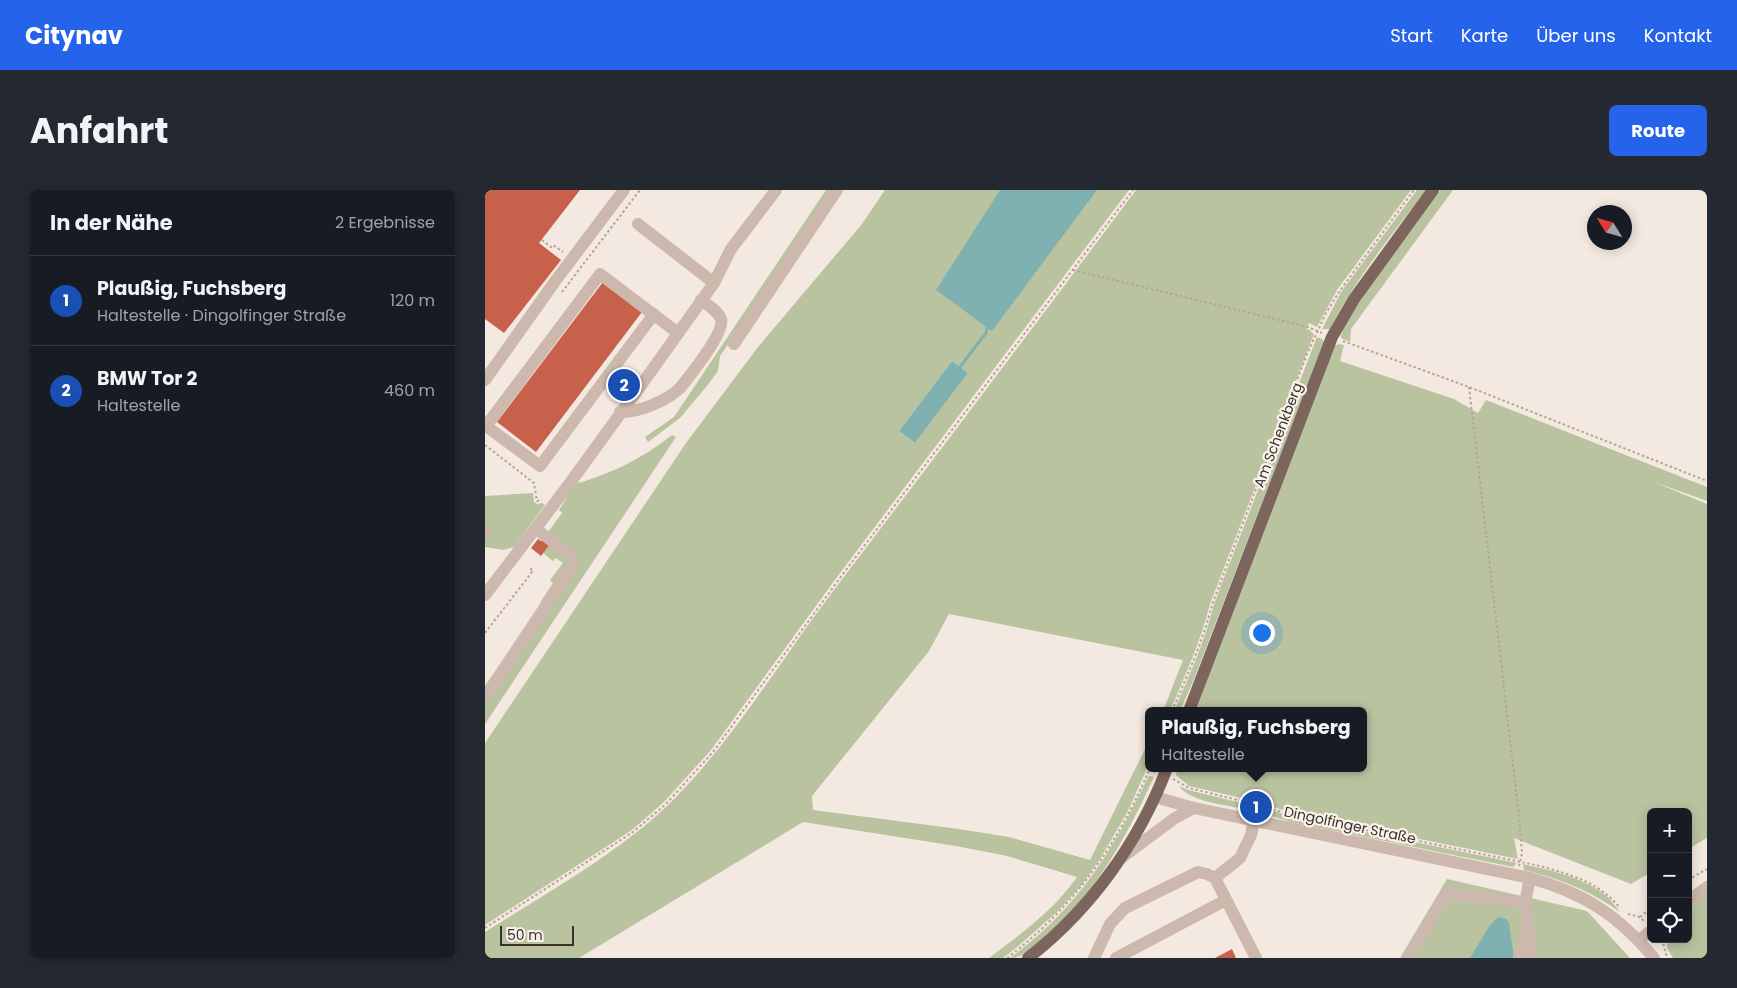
<!DOCTYPE html>
<html lang="de">
<meta charset="utf-8">
<style>
:root{--surface:#171b24;--page:#242831;--text:#f1f3f6;--muted:#9ea1a6;--line:#363941;--accent:#2563eb}
body{margin:0;font-family:Poppins,sans-serif;background:var(--page);color:var(--text)}
.controls{position:absolute;right:15px;bottom:15px;display:grid;overflow:hidden;border-radius:8px;box-shadow:0 2px 12px #0003}
.controls button{width:45px;height:45px;display:grid;place-items:center;padding:0;border:0;border-bottom:1px solid var(--line);background:var(--surface);color:var(--text);font:25px sans-serif}
.compass{position:absolute;left:1102px;top:15px;width:45px;height:45px;border-radius:50%;background:var(--surface);box-shadow:0 2px 12px #0003;rotate:307deg}
.scale{position:absolute;left:15px;bottom:12px;width:74px;box-sizing:border-box;padding-left:5px;border:2px solid #3a2f2b;border-top:0;font-size:14px;line-height:18px;white-space:nowrap;color:#3a2f2b;-webkit-text-stroke:4px #fbf4ed;paint-order:stroke}
.you{position:absolute;left:776px;top:442px;width:18px;height:18px;margin:-12px;border:4px solid #fff;border-radius:50%;background:#1a73e8;box-shadow:0 0 0 8px #1a73e833}
.badge{display:grid;place-items:center;width:32px;height:32px;border-radius:50%;background:var(--accent);color:#fff;font-size:16px;font-weight:700}
.pin{position:absolute;translate:-50% -50%;border:2px solid #fff;box-shadow:0 1px 5px #0006}
.popup{position:absolute;left:660px;top:517px;width:222px;height:65px;box-sizing:border-box;display:grid;place-content:center;border-radius:8px;background:var(--surface);filter:drop-shadow(0 1px 4px #0005);font-size:16px;white-space:nowrap;color:var(--muted)}
.popup b{font-size:19px;color:var(--text)}
.popup::after{content:'';position:absolute;left:50%;top:100%;margin-left:-10px;border:10px solid transparent;border-top-color:var(--surface)}
.list{margin:0;padding:0;list-style:none}
h2{display:flex;justify-content:space-between;align-items:center;height:65px;margin:0;padding:0 20px;font-size:21px}
h2 small{font-size:16px;font-weight:400;color:var(--muted)}
.list li{display:grid;grid-template-columns:32px 1fr auto;gap:15px;align-items:center;box-sizing:border-box;height:90px;padding:0 20px;border-top:1px solid var(--line)}
.list b{display:block;font-size:19px;white-space:nowrap}
.list p{margin:0;font-size:16px;white-space:nowrap;color:var(--muted)}
.list em{font-size:16px;font-style:normal;color:var(--muted)}
.icon{flex:none;width:28px;height:28px;fill:none;stroke:currentColor;stroke-width:2;stroke-linecap:round;stroke-linejoin:round}
.map{position:relative;flex:none;width:1222px;height:768px;overflow:hidden;border-radius:8px}
header{display:flex;align-items:center;gap:30px;box-sizing:border-box;height:70px;padding:0 25px;background:var(--accent);color:#fff}
header strong{font-size:24px}
nav{display:flex;gap:28px;margin-inline-start:auto;font-size:18px}
.intro{display:flex;align-items:center;justify-content:space-between;box-sizing:border-box;height:120px;padding:0 30px}
h1{margin:0;font-size:35px}
.button{padding:12px 22px;border-radius:8px;background:var(--accent);color:#fff;font-size:18px;font-weight:700}
main{display:flex;gap:30px;padding:0 30px}
aside{flex:1;background:var(--surface);border-radius:8px;box-shadow:0 2px 12px #0003}
.map>svg:first-child{display:block}
.green{fill:#bac3a0;fill-rule:evenodd}
.water{fill:#7fb1b0}
.lines{fill:none;stroke-linecap:round;stroke-linejoin:round}
.stream{stroke:#7fb1b0;stroke-width:3}
.building{fill:#c7614b}
.path{stroke:#b8a296;stroke-width:2;stroke-dasharray:2.5 2.5;stroke-linecap:butt}
.minor{stroke:#ccb8ac;stroke-width:12}
.major{stroke:#7c655c;stroke-width:12}
.labels{text-anchor:middle;stroke-width:4.5;stroke-linejoin:round;paint-order:stroke}
.street-label{font-size:14px;fill:#3a2f2b;stroke:#fbf4ed}
</style>
<header>
<strong>Citynav</strong>
<nav><a>Start</a><a>Karte</a><a>Über uns</a><a>Kontakt</a></nav>
</header>
<div class="intro"><h1>Anfahrt</h1><a class="button">Route</a></div>
<main>
<aside>
<h2>In der Nähe<small>2 Ergebnisse</small></h2>
<ul class="list">
<li><span class="badge" style="background:#1a4fb4">1</span><div><b>Plaußig, Fuchsberg</b><p>Haltestelle · Dingolfinger Straße</p></div><em>120 m</em></li>
<li><span class="badge" style="background:#1a4fb4">2</span><div><b>BMW Tor 2</b><p>Haltestelle</p></div><em>460 m</em></li>
</ul>
</aside>
<div class="map">
<svg width="1222" height="768" viewBox="0 0 1222 768">
<rect width="100%" height="100%" fill="#f4e9e0"/>
<g class="green">
<polygon points="341,0 350,0 235,166 233,181 221,197 195,228 163,252 160,247 189,227"/>
<path d="M 400,0 L 644,0 L 352,387 L 226,560 L 179,612 L 147,640 L 0,735 L 0,553 L 201,253 L 273,157 L 377,34 ZM 467,171 L 483,183 L 430,253 L 414,241 Z"/>
<path d="M 651,0 L 926,0 L 852,100 L 832,137 L 824,133 L 821,140 L 823,139 L 829,144 L 725,414 C 716,450 700,486 685,521 L 678,521 L 698,470 L 464,424 L 444,461 L 327,606 L 328,620 L 474,639 L 524,647 L 605,670 L 663,553 L 663,576 L 643,621 L 615,669 L 595,697 L 572,722 L 531,758 L 518,768 L 504,768 C 536,744 569,720 592,687 L 522,666 L 471,656 L 318,632 L 94,768 L 0,768 L 0,742 C 60,704 130,665 181,617 C 247,553 294,472 349,400 C 450,267 551,134 651,0 Z"/>
<path d="M 932,0 L 941,0 C 907,45 870,89 845,139 L 837,139 L 856,102 Z"/>
<path d="M 955,0 L 968,0 L 866,139 L 865,152 L 856,148 C 854,131 940,21 955,0 Z"/>
<path d="M 832,147 L 837,149 L 839,152 L 709,489 L 695,521 L 689,521 C 704,486 720,451 729,414 Z"/>
<polygon points="854,154 859,155 855,171 969,209 993,223 1001,210 1222,297 1222,311 1169,292 1222,314 1222,648 1203,659 1203,622 1166,622 1166,682 1146,694 1029,648 1033,669 807,623 774,612 704,596 691,585 692,578 878,578 878,521 711,521 727,476 849,156"/>
<path d="M 187,245 L 191,247 L 0,534 L 0,496 L 59,413 L 56,411 L 68,393 L 65,390 L 78,373 L 71,368 L 68,371 L 58,363 L 65,354 L 58,349 L 77,323 L 74,320 L 90,294 C 126,284 158,268 187,245 Z"/>
<polygon points="48,303 49,312 52,314 57,313 60,315 29,357 18,360 0,357 0,306"/>
<path d="M 665,586 L 669,587 C 650,628 630,668 602,703 C 590,718 576,731 562,744 C 552,754 540,768 525,768 C 593,718 627,662 663,587 Z"/>
<path d="M 694,596 L 703,600 L 761,614 L 760,619 C 741,615 705,612 694,596 Z"/>
<polygon points="775,616 807,627 1032,673 1028,677 806,632 773,622"/>
<path d="M 1038,674 C 1065,680 1097,687 1119,704 C 1126,709 1130,716 1135,722 C 1104,700 1076,689 1039,680 Z"/>
<polygon points="962,689 1102,721 1145,768 915,768"/>
<polygon points="1222,704 1222,768 1188,768 1182,758 1182,749 1203,749 1203,719"/>
</g>
<g class="water">
<polygon points="515,0 612,0 507,141 451,100"/>
<polygon points="467,171 483,183 430,253 414,241"/>
<polygon points="1014,727 1021,729 1024,733 1029,768 985,768 1005,735"/>
</g>
<g class="lines">
<polyline class="stream" points="475,177 501,143 503,134"/>
</g>
<g class="building">
<polygon points="0,0 95,0 54,53 76,70 19,143 0,129"/>
<polygon points="118,92 157,122 51,262 12,232"/>
<polygon points="53,349 56,351 58,349 65,354 56,366 46,358"/>
<polygon points="747,759 751,768 730,768"/>
</g>
<g class="lines">
<g class="path">
<polyline points="57,50 66,57 68,55 78,62"/>
<polyline points="588,80 823,137 837,143"/>
<polyline points="77,102 155,0"/>
<polyline points="858,151 984,197 1222,291"/>
<polyline points="984,197 1034,627 1037,663 1034,676"/>
<polyline points="0,255 49,293 52,311 57,310"/>
<polyline points="0,443 47,382 45,381 47,378"/>
<path d="M 687,521 C 702,486 718,451 727,415 L 822,164 L 841,123 L 854,102 L 929,0"/>
<polyline points="664,580 670,582"/>
<path d="M 688,589 L 704,598 L 773,615 L 807,625 L 1055,676 C 1086,685 1114,692 1135,718"/>
<polyline points="1203,690 1222,679"/>
<polyline points="1143,724 1155,727 1160,732"/>
<polyline points="1155,727 1166,718"/>
<polyline points="0,738 148,642 181,614 228,562 355,388 648,0"/>
<polyline points="1177,749 1181,764 1183,768"/>
<path d="M 522,768 C 589,717 632,656 665,578"/>
</g>
<g class="minor">
<polyline points="153,34 229,93"/>
<polyline points="169,124 55,276 1,236 115,84 193,143"/>
<polyline points="249,154 352,0"/>
<polyline points="0,190 71,90 139,0"/>
<path d="M 135,222 C 153,223 184,210 196,197 C 205,185 240,143 236,129 C 233,121 223,115 216,110"/>
<polyline points="51,339 87,366"/>
<polyline points="0,341 0,342"/>
<polyline points="0,405 85,293 167,180 229,93 246,59 291,0"/>
<polyline points="0,507 88,375"/>
<path d="M 670,607 L 709,618 L 1045,688 C 1099,703 1133,725 1169,768"/>
<polyline points="635,669 690,628 709,618"/>
<polyline points="730,688 755,668 766,645 769,630"/>
<polyline points="1045,688 1040,713 1047,768"/>
<polyline points="1203,711 1222,697"/>
<polyline points="1154,750 1166,741"/>
<polyline points="609,768 625,734 640,718 713,682 722,684 730,688 771,768"/>
<polyline points="631,768 741,710"/>
<polyline points="923,768 962,703 1040,713"/>
<polyline points="1034,768 1041,744"/>
</g>
<g class="major">
<polyline points="704,521 847,147 869,109 948,0"/>
<path d="M 543,768 C 606,719 654,652 682,578"/>
</g>
</g>
<g class="labels">
<g class="street-label">
<text transform="translate(793 245) rotate(-69)" y="5">Am Schenkberg</text>
<text transform="translate(865 635) rotate(12)" y="5">Dingolfinger Straße</text>
</g>
</g>
</svg>
<div class="controls">
<button>+</button>
<button>−</button>
<button><svg class="icon" aria-label="locate" viewBox="0 0 24 24"><circle cx="12" cy="12" r="6"/><path d="M12 2v4M12 18v4M2 12h4M18 12h4"/></svg></button>
</div>
<svg class="compass" viewBox="-18 -18 36 36"><path d="M0-13l5 13h-10z" fill="#e53935"/><path d="M0 13l5-13h-10z" fill="#9ea1a6"/></svg>
<div class="scale">50 m</div>
<div class="you"></div>
<div class="pin badge" style="left:771px;top:617px;background:#1a4fb4">1</div>
<div class="popup"><b>Plaußig, Fuchsberg</b>Haltestelle</div>
<div class="pin badge" style="left:139px;top:195px;background:#1a4fb4">2</div>
</div>
</main>
